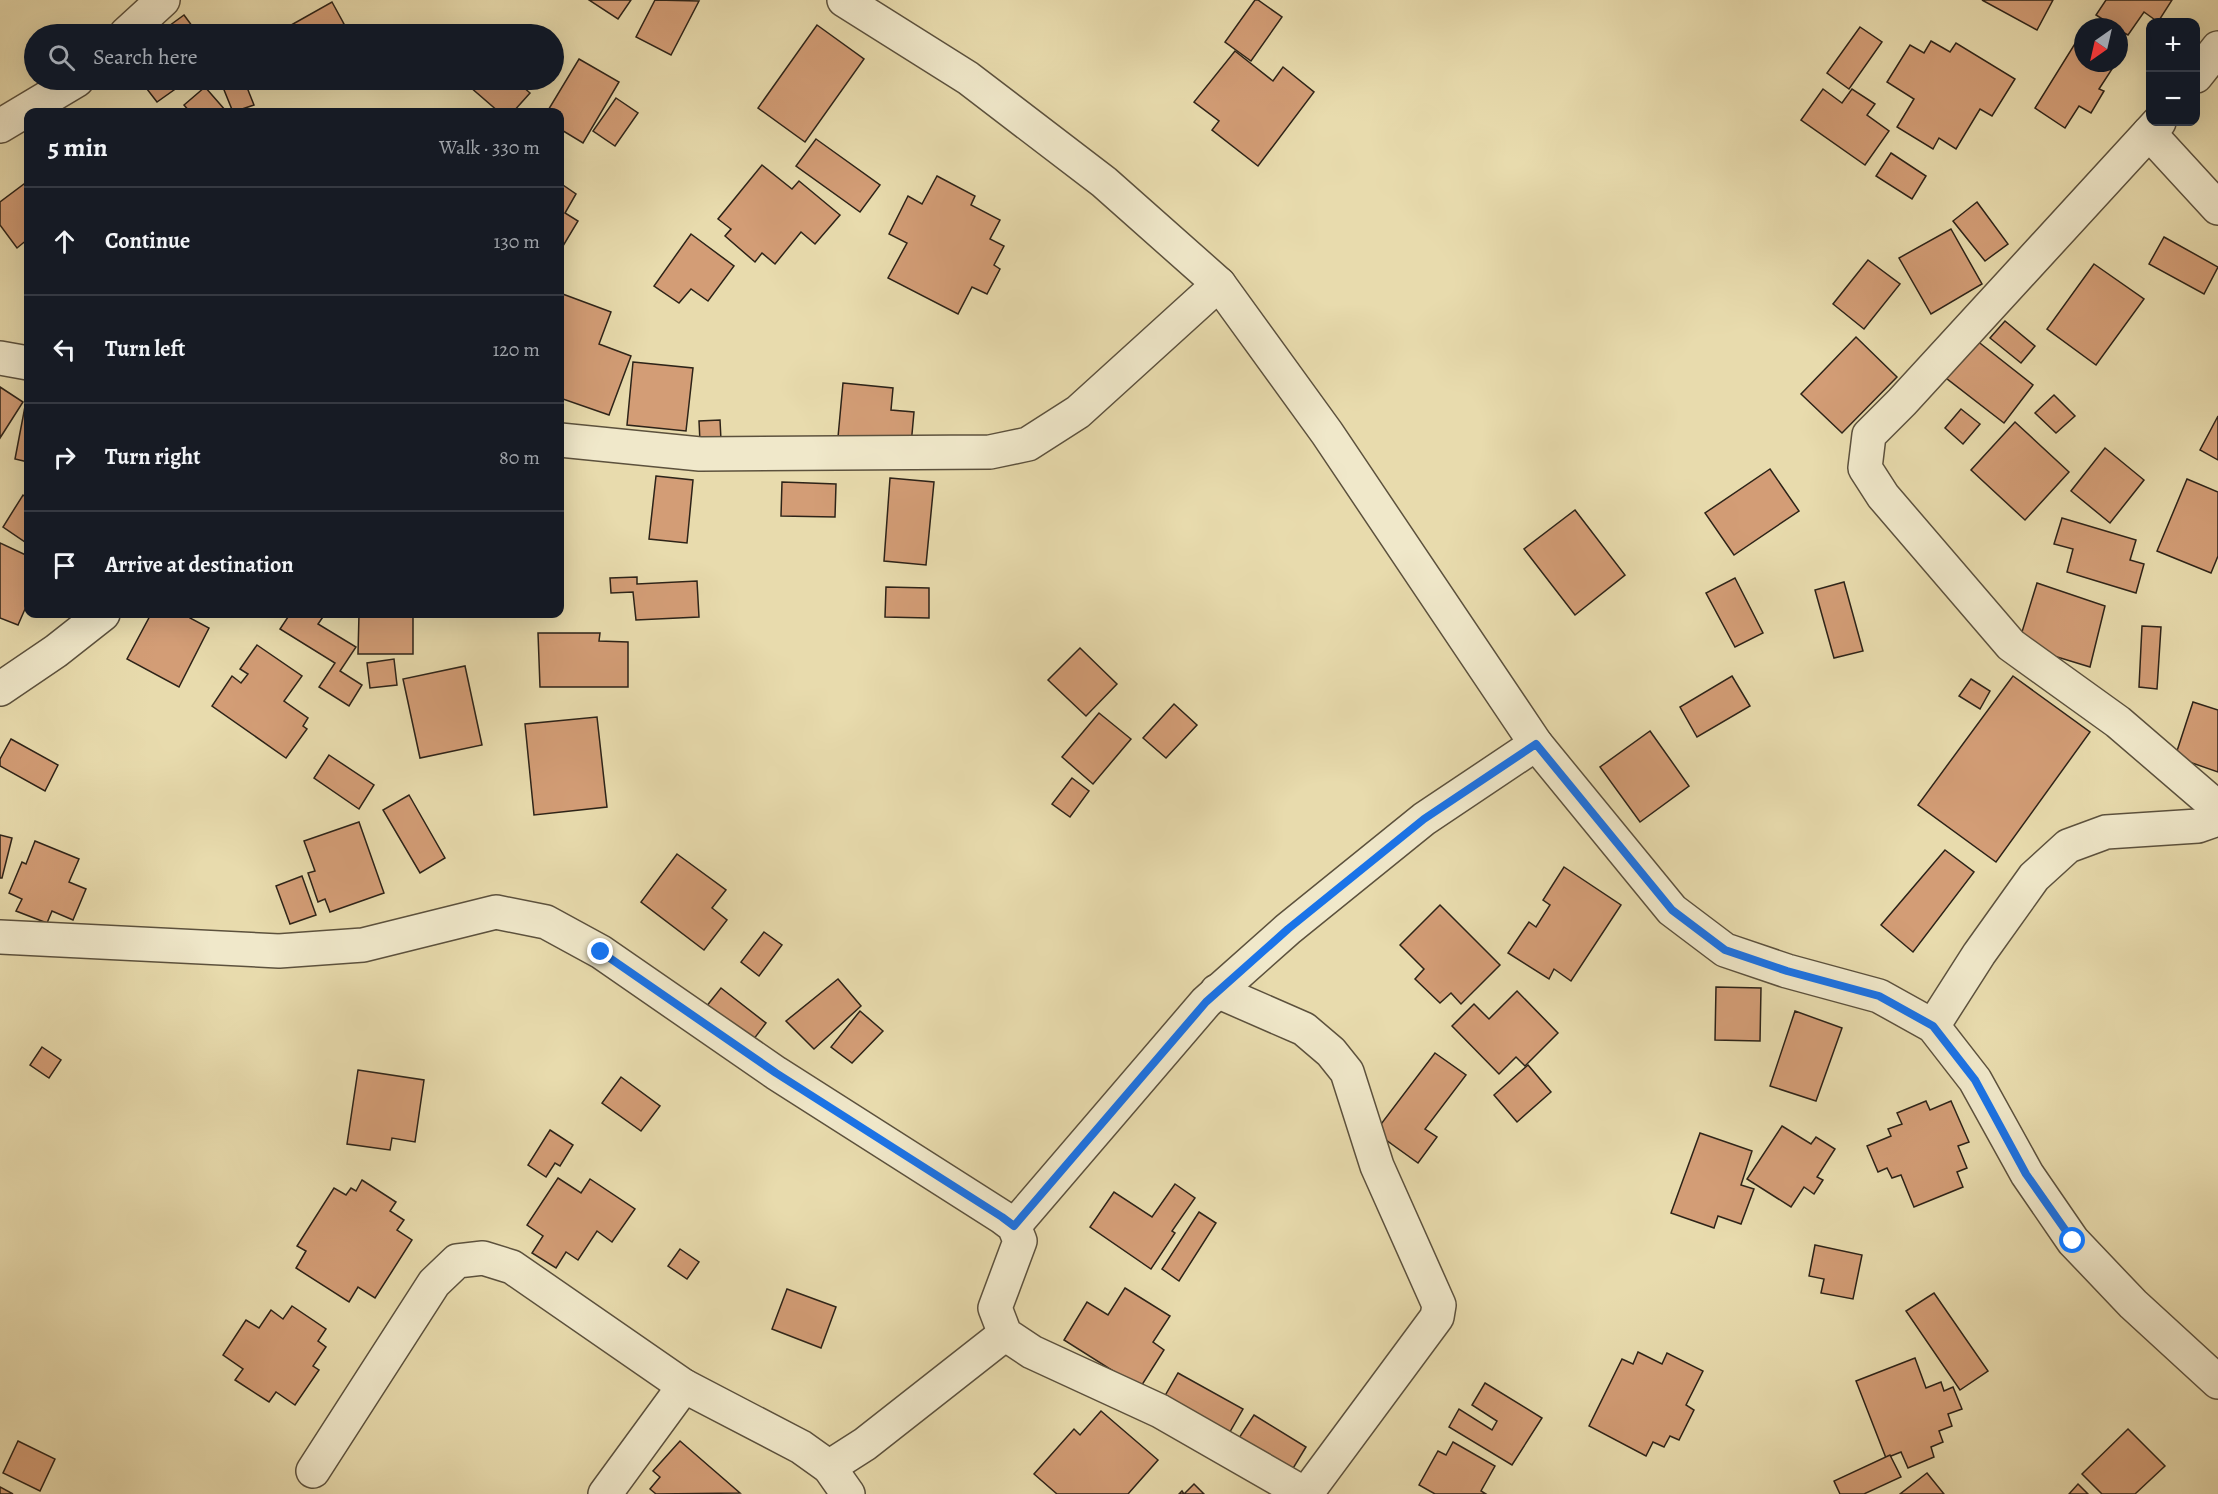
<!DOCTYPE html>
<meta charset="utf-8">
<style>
:root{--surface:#171b24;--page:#20242c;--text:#f1f3f6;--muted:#9ea1a6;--line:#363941}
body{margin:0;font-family:Alegreya,serif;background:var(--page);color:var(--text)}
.controls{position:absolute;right:18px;top:18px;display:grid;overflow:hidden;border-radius:12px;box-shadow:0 6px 24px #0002}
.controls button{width:54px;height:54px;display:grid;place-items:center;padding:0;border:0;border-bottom:2px solid var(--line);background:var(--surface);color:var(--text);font:30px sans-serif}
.compass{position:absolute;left:2074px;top:18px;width:54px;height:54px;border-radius:50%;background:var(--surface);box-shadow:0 6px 24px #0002;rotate:214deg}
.stop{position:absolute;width:18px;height:18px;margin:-14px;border:4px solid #1a73e8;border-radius:50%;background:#fff}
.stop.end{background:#1a73e8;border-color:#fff;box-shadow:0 2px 6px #0008}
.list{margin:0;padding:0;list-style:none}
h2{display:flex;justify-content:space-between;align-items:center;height:78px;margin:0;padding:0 24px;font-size:26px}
h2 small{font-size:20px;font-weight:400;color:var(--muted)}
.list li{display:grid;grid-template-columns:39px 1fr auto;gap:18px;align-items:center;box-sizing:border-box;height:108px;padding:0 24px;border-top:2px solid var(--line)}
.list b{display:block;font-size:22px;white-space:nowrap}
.list em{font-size:20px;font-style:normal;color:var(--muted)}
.icon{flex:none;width:33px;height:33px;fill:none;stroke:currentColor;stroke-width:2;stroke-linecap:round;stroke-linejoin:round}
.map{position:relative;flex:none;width:2218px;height:1494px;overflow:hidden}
.search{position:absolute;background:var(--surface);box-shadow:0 6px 24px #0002;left:24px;top:24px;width:540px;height:66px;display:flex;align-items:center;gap:15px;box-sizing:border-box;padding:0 21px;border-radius:33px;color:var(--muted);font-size:22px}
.panel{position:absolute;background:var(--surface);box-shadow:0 6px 24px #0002;left:24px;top:108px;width:540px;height:510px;border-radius:12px}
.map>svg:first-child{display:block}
.building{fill:#d39d76;stroke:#2d2318;stroke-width:1.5}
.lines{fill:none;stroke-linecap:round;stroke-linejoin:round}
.minor-casing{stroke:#5c513d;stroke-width:36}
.minor{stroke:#f0e8ca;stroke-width:33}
.route{stroke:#1a73e8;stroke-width:8}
</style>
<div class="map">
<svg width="2218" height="1494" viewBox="0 0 2218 1494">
<rect width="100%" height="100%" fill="#e8dbad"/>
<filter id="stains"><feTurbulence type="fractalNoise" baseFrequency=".00333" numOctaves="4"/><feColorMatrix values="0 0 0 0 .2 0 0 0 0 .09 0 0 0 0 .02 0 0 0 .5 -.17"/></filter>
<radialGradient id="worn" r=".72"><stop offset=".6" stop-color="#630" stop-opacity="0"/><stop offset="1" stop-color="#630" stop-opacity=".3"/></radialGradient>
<g class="building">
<polygon points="589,0 631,0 618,19"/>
<polygon points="655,0 699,1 671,55 636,37"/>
<polygon points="1255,0 1258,0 1282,17 1251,61 1225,42"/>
<polygon points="1982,0 2053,0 2037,30"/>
<polygon points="2106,0 2172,0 2158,22 2144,12 2128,35 2119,30 2119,27 2115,27 2096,15"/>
<polygon points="332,2 344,24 325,34 278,34 277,33"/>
<polygon points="184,15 198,34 158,34"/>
<polygon points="817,25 864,59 805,142 758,108"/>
<polygon points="1860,27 1882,42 1849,89 1827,73"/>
<polygon points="1931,41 1950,52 1956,43 2015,79 1992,116 1980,109 1956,149 1939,138 1933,149 1897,127 1914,99 1887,82 1910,45 1924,53"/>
<polygon points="2076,42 2083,46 2083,63 2110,63 2114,66 2099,89 2104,91 2091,113 2079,106 2065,128 2035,108"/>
<polygon points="1235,51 1273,81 1283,67 1314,92 1258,166 1212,130 1219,121 1194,102"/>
<polygon points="579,59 619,82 583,143 560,129 560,112 547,112"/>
<polygon points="140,80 188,80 157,102"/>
<polygon points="220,80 244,80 254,105 233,112"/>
<polygon points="462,80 515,80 530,93 513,112 499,112"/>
<polygon points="205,87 226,111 224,112 190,112 184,105"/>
<polygon points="1823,89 1842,103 1852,89 1875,104 1867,115 1889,131 1865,165 1801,120"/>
<polygon points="616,98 638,113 615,146 593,131"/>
<polygon points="816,139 880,185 860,212 796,166"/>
<polygon points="1891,153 1926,176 1912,199 1876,176"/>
<polygon points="762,165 792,189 799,181 840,215 815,244 801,232 775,264 762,253 755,262 725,236 731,229 718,219"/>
<polygon points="937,176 975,196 971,205 1000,220 990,239 1004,246 994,265 1000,269 987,294 972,287 958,314 888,278 907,243 889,234 908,196 922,204"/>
<polygon points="28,181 28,239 17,248 0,225 0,202"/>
<polygon points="560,183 576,194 565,213 578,221 563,246 560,244"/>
<polygon points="1977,202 2008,244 1985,261 1953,221"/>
<polygon points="1951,229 1982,284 1931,314 1899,258"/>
<polygon points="691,234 734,266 708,301 691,289 679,303 654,286"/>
<polygon points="2164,237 2218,267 2204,294 2149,264"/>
<polygon points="1868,260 1900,284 1864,329 1833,304"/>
<polygon points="2094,264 2144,299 2096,365 2047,329"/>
<polygon points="560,293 611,312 599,344 631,356 609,415 560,398"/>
<polygon points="2005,321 2035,346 2021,363 1990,338"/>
<polygon points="1856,337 1897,377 1842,433 1801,394"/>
<polygon points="1976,340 2033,385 2004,423 1946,378"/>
<polygon points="633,362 693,368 686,431 627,425"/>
<polygon points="843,383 893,388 891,410 914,412 911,445 838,437"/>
<polygon points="0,387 23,402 0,438"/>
<polygon points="2054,395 2075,416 2056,433 2035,413"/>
<polygon points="27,396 28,396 28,462 15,459"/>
<polygon points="1961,409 1980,424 1963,444 1945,428"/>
<polygon points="2218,416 2218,460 2200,450"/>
<polygon points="720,420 721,440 700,442 699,421"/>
<polygon points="2015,422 2069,472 2025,520 1971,470"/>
<polygon points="2105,448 2144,480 2110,523 2071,491"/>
<polygon points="1770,469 1799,511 1734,555 1705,513"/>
<polygon points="656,476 693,480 687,543 649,539"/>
<polygon points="890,478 934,482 926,565 884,561"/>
<polygon points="2187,479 2218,492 2218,556 2211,573 2157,551"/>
<polygon points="782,482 836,484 835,517 781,516"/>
<polygon points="23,495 28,499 28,544 3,527"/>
<polygon points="1575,510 1625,575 1575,615 1524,549"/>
<polygon points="2062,518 2136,540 2130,560 2144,564 2136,593 2067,572 2073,549 2054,544"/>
<polygon points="0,543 28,556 28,611 25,609 18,625 0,618"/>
<polygon points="637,577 637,584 697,581 699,617 636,620 633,592 611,593 610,578"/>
<polygon points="1735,578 1763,633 1735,647 1706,593"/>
<polygon points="1844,582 1863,651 1834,658 1815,590"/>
<polygon points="2037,583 2105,606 2090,667 2018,645"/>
<polygon points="886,587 929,588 929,618 885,617"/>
<polygon points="151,614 192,614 190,618 209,628 179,687 127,659"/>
<polygon points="290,614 325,614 318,624 356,647 340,671 362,685 349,706 319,687 335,663 280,629"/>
<polygon points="359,614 413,614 413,654 358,654"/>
<polygon points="2142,626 2161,627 2157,689 2139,687"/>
<polygon points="538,633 600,633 599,641 628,642 628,687 540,687"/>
<polygon points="257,645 302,676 284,701 308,718 303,726 307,729 286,758 212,706 232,676 241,683 248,674 240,669"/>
<polygon points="1080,648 1117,684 1086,716 1048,680"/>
<polygon points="394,659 397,685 370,688 367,663"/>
<polygon points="465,666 482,745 420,758 403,679"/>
<polygon points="1732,676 1750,706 1697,737 1680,707"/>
<polygon points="2013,676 2090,732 1996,862 1918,805"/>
<polygon points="1971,679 1990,691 1980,709 1959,696"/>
<polygon points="2193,702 2218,710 2218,772 2175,757"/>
<polygon points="1174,704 1197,725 1166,758 1143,738"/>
<polygon points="1099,713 1131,739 1093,784 1062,757"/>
<polygon points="597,717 607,807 534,815 525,724"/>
<polygon points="1650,731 1689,786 1640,822 1600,767"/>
<polygon points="11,739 58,765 45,791 0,766 0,759"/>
<polygon points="329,755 374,785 359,809 314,778"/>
<polygon points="1072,778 1089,791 1070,817 1052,804"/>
<polygon points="409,795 445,858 420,873 383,810"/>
<polygon points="359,822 384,893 330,912 325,899 318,902 308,873 315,871 304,841"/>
<polygon points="0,835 12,838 2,878 0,878"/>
<polygon points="35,841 79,859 69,882 86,889 73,920 52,911 47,923 16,911 22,899 9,893 22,862 26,864"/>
<polygon points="1945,850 1974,872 1913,952 1881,925"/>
<polygon points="677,854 726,890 712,908 727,920 704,950 641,902"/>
<polygon points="1564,867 1621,905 1571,981 1554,969 1549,979 1508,953 1529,922 1536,927 1550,905 1543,900"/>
<polygon points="302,876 316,915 290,924 276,886"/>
<polygon points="1440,905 1500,965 1461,1004 1451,993 1440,1003 1415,979 1424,969 1400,945"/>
<polygon points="764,932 782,945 759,976 741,962"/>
<polygon points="838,979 861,1006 814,1049 786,1021"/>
<polygon points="1716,987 1761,988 1760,1041 1715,1040"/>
<polygon points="721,988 766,1023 747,1048 702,1012"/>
<polygon points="1517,991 1558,1033 1525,1066 1516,1057 1499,1074 1452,1026 1474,1004 1489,1019"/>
<polygon points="860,1011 883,1031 852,1063 831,1047"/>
<polygon points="1795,1011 1842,1028 1816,1101 1770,1086"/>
<polygon points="42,1047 61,1060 49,1078 30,1065"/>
<polygon points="1435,1053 1466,1075 1425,1129 1437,1137 1418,1163 1375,1132"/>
<polygon points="1528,1065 1551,1092 1517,1122 1494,1095"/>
<polygon points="358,1070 424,1080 415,1142 392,1138 390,1150 347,1144"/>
<polygon points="621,1077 660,1106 641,1131 602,1103"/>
<polygon points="1926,1101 1930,1110 1951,1101 1969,1142 1958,1146 1967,1168 1957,1172 1963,1187 1914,1207 1901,1175 1892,1178 1887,1168 1878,1172 1867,1146 1891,1136 1888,1129 1902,1124 1897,1113"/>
<polygon points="1782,1126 1811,1144 1816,1137 1835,1149 1817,1177 1823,1180 1814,1194 1804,1187 1791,1207 1747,1179"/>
<polygon points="550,1130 573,1145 560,1166 555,1163 546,1177 528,1165"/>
<polygon points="1700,1133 1752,1151 1741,1185 1754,1189 1741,1224 1718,1216 1714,1228 1671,1213"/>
<polygon points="558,1178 581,1193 590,1179 635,1209 612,1242 597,1231 578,1260 566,1252 556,1268 532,1253 543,1236 527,1225"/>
<polygon points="362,1180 396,1202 390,1211 404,1220 397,1230 412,1240 375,1298 358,1287 349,1302 296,1268 306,1251 297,1246 334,1188 346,1195 351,1188 356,1191"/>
<polygon points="1175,1184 1195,1198 1172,1231 1175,1233 1151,1269 1090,1227 1114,1192 1152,1217"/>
<polygon points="1199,1212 1216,1223 1179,1281 1162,1269"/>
<polygon points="1815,1245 1862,1255 1853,1299 1821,1293 1824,1279 1809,1276"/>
<polygon points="680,1249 699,1262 687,1279 668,1266"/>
<polygon points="1125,1288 1170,1316 1153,1342 1164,1350 1140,1388 1064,1340 1087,1302 1108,1315"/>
<polygon points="787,1289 836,1307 821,1348 772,1329"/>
<polygon points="1934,1293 1988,1371 1960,1390 1906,1311"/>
<polygon points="292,1306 326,1329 318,1341 326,1347 313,1366 319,1370 295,1405 276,1392 269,1402 235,1380 243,1369 223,1355 246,1320 259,1328 271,1310 283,1319"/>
<polygon points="1638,1352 1662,1364 1667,1353 1703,1371 1686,1405 1694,1410 1679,1440 1670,1436 1664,1447 1653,1442 1646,1456 1589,1426 1622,1359 1633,1364"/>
<polygon points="1915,1358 1926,1388 1941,1382 1944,1391 1953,1387 1962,1409 1948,1414 1952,1426 1939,1431 1943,1442 1931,1447 1934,1457 1908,1468 1901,1452 1886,1458 1856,1381"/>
<polygon points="1178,1373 1243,1409 1227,1437 1162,1401"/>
<polygon points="1485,1383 1542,1418 1512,1465 1449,1427 1459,1409 1492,1430 1497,1421 1472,1405"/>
<polygon points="1101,1411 1158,1460 1128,1494 1057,1494 1034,1474 1074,1429 1080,1435"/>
<polygon points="1254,1415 1306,1447 1289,1475 1237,1441"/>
<polygon points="2128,1429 2165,1466 2135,1494 2102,1494 2082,1474"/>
<polygon points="18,1441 55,1459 40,1491 3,1473"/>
<polygon points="680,1441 740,1493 656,1494 650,1489 660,1477 653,1471"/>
<polygon points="1453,1442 1495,1466 1481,1491 1486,1494 1435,1494 1419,1485 1438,1451 1446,1455"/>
<polygon points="1890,1455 1901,1477 1864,1494 1840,1494 1834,1481"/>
<polygon points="1927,1473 1944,1494 1900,1494"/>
<polygon points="1194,1484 1204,1494 1179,1494 1182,1491 1184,1494"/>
<polygon points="2078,1484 2088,1494 2069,1494"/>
<polygon points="0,1487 13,1494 0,1494"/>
</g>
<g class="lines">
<defs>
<g id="minor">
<polyline points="844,0 968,78 1104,182 1219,284 1327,433 1536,744 1672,910 1725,950 1787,971 1879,996 1933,1026 1975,1080 2027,1174 2073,1241 2133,1304 2218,1382"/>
<polyline points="126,34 163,0"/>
<polyline points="2196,76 2218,48"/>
<polyline points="2159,122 1902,402 1869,435 1865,468 1883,496 2011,645 2118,722 2218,808"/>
<polyline points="0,126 77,80"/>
<polyline points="2149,133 2218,208"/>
<polyline points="0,358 28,363"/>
<polyline points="560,440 700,454 990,452 1028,444 1078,412 1219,284"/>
<polyline points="0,689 56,651 103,614"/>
<polyline points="0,937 279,951 363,945 496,912 546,922 601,952 776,1073 1002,1217 1014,1226 1020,1241 995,1308 1005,1334 1032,1352 1160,1411 1305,1494"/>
<polyline points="1217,991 1304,1029 1331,1052 1347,1072 1377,1166 1439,1305 1437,1317 1306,1494"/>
<polyline points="1933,1026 1979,954 2034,877 2068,846 2106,832 2198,826 2218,819"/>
<polyline points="1014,1226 1206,1002 1288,929 1424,819 1536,744"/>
<polyline points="829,1467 865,1444 1005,1334"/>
<polyline points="313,1471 434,1283 457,1261 483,1258 512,1267 684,1386 801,1447 829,1467 848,1494"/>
<polyline points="605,1494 684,1386"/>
</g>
</defs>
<use href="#minor" class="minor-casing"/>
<use href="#minor" class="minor"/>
</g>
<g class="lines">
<polyline class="route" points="601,952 776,1073 1002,1217 1014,1226 1206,1002 1288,929 1424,819 1536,744 1672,910 1725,950 1787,971 1879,996 1933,1026 1975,1080 2026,1174 2073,1241"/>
</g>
<rect width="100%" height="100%" filter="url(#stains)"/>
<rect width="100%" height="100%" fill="url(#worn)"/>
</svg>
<div class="controls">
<button>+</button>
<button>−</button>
</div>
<svg class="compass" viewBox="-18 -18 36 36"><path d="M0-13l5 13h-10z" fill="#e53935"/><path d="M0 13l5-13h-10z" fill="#9ea1a6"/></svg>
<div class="stop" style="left:2073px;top:1241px"></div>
<div class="stop end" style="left:601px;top:952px"></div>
<div class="search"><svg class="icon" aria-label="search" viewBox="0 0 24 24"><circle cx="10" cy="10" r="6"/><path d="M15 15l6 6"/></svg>Search here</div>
<section class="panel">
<h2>5 min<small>Walk · 330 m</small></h2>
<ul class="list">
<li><svg class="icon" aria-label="ahead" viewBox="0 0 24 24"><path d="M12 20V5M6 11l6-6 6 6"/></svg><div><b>Continue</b></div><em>130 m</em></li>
<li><svg class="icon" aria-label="left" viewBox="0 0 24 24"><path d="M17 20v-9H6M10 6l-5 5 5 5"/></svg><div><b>Turn left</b></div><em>120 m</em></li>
<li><svg class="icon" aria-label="right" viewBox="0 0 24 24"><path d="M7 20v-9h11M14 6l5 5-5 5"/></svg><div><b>Turn right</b></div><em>80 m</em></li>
<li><svg class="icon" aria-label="arrive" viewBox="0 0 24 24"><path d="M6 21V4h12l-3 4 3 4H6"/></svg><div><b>Arrive at destination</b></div></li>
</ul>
</section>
</div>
